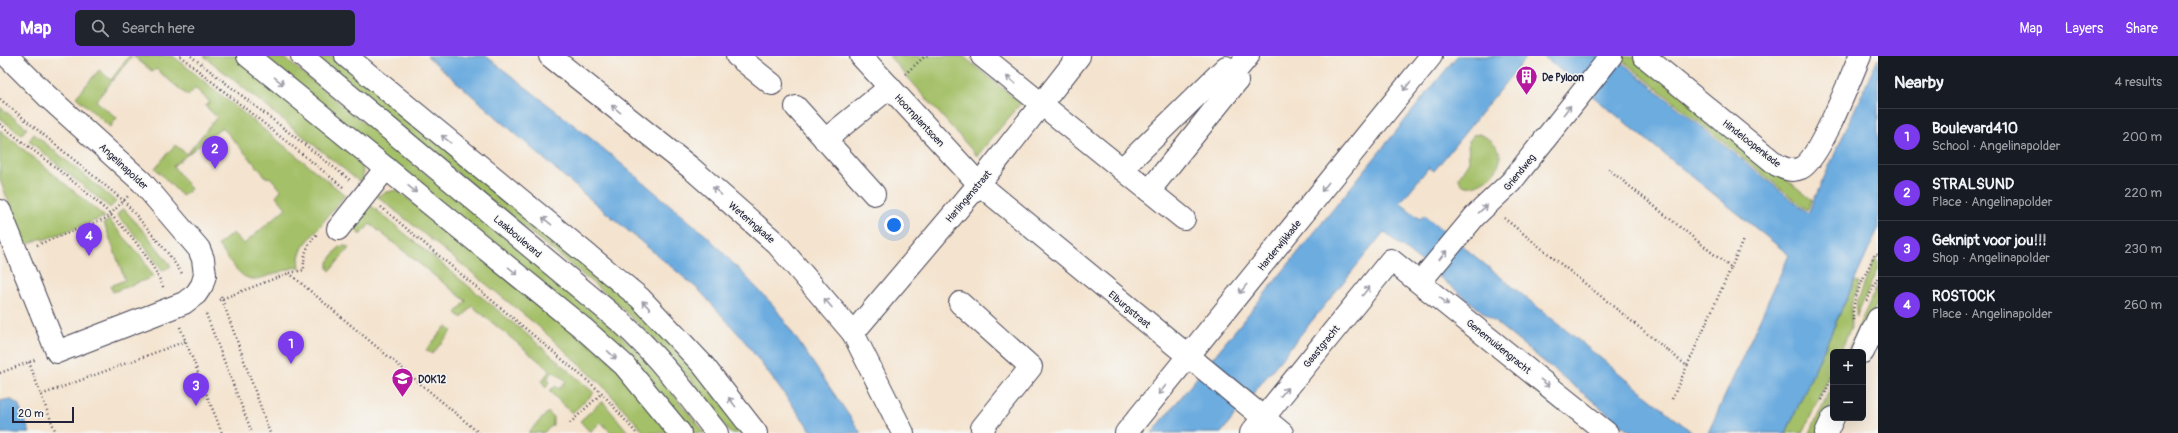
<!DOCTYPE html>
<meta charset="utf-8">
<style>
:root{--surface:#171b24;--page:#20242c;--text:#f1f3f6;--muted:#9ea1a6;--line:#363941;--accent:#7c3aed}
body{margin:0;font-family:Pangolin,sans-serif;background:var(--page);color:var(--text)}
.controls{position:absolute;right:12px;bottom:12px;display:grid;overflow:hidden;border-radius:6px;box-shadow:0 4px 16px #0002}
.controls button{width:36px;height:36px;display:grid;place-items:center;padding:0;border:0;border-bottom:1px solid var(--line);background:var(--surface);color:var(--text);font:20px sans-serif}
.scale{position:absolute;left:12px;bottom:10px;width:62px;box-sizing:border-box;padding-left:4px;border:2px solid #22223b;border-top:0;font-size:11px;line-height:14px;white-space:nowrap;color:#22223b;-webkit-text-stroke:3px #f6f6f2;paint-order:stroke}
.you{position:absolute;left:894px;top:169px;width:14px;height:14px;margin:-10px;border:3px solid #fff;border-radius:50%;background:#1a73e8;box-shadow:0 0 0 6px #1a73e833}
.badge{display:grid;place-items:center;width:26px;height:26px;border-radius:50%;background:var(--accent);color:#fff;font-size:13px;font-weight:700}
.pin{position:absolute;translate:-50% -33px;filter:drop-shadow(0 1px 2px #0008)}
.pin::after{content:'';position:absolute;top:21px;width:14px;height:12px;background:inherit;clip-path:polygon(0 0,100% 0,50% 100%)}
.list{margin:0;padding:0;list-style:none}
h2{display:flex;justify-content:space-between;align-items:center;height:52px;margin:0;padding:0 16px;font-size:17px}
h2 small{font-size:13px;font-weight:400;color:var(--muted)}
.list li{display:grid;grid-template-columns:26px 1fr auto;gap:12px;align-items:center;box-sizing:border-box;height:56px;padding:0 16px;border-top:1px solid var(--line)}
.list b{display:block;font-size:15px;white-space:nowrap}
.list p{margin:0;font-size:13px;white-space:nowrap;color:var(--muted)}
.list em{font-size:13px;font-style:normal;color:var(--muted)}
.icon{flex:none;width:22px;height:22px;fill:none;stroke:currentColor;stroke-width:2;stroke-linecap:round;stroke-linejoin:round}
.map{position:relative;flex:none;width:1878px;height:377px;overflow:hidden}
header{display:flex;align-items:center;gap:24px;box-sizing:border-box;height:56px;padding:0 20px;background:var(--accent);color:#fff}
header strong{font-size:19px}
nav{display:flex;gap:22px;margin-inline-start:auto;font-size:14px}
.search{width:280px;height:36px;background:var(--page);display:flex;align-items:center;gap:10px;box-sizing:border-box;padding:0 14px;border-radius:6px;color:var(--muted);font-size:15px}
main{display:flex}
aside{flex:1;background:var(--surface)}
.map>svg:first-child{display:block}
.green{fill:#a4c067;stroke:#637151}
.water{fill:#6cacdf;stroke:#47678d}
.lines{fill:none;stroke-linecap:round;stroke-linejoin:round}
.minor-casing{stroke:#423f51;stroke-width:24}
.major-casing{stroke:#423f51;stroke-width:24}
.path{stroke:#423f51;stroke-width:2.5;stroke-dasharray:1 3;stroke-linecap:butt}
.minor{stroke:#fff;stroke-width:22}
.major{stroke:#fff;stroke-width:22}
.oneway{stroke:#9c9ca7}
.labels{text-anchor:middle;stroke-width:3;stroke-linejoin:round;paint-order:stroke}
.poi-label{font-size:10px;font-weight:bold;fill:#22223b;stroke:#f6f6f2;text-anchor:start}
.street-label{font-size:10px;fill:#22223b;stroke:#f6f6f2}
</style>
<header>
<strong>Map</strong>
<div class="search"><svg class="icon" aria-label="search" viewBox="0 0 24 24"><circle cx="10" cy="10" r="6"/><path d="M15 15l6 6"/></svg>Search here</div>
<nav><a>Map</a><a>Layers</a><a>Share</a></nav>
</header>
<main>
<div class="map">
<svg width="1878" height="377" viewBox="0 0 1878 377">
<rect width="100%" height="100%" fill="#f6f6f2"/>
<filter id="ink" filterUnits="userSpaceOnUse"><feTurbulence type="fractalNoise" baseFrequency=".025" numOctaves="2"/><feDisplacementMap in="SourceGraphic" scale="8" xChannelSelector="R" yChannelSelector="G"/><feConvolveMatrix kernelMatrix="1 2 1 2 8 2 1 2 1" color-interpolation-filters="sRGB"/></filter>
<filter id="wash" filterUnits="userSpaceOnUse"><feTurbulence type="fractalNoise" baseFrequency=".012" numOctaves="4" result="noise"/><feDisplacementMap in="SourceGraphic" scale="16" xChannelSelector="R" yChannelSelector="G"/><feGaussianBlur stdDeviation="0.9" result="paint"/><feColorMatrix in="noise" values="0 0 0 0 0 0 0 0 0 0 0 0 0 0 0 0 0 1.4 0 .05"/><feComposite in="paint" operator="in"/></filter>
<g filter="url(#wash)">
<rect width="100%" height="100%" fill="#f4e3ce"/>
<g class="green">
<polygon points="129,0 132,0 96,45 117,62 110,71 76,41 99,14 111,24"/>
<path d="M 133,0 L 173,0 L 345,139 L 303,191 L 299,201 L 300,213 L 296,211 C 247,225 251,236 218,189 L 233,177 L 244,188 L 286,152 L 276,140 L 281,134 L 270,121 L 267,122 L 222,71 L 173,110 L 191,133 L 182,140 L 155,112 L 175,89 L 187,98 L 217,61 L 205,50 L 210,46 L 195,32 L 188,40 L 156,13 L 153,16 Z"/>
<polygon points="204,0 242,0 362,104 363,120 361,127"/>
<polygon points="260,0 282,0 584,246 638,295 705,377 689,377"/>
<polygon points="314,0 336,0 626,236 748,377 730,377 693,326 652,281 611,242"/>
<polygon points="889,0 963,0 1021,47 977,100"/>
<polygon points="1623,0 1634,0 1812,144 1807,154 1621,3"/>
<polygon points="0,51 27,72 21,79 0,62"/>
<polygon points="0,74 105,161 43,184 42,182 26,189 0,124"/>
<polygon points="34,78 106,137 116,146 110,152 29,85"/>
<path d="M 1480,78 C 1535,104 1460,150 1459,121 L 1469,105 L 1468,85 L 1473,79 Z"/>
<polygon points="397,134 620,314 673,377 645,377 602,329 538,270 377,140 387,136"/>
<polygon points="369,148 529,280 594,337 572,357 549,335 556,330 559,333 566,325 553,315 547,323 550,325 546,332 542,325 550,314 472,250 462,262 456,257 466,245 370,168 360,179 355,173 355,168"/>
<polygon points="123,152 148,180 171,210 162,215 143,188 117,159"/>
<polygon points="109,164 141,200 153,221 113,236 110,230 125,224 104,167"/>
<polygon points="346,190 349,192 330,215 328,213 328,206 339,191"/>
<polygon points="1875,203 1878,204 1878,212 1856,261 1857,246"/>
<polygon points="1855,225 1859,227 1851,250 1851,272 1840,296 1833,296 1833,311 1803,377 1786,377"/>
<polygon points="1878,228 1878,245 1855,296 1847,296"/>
<polygon points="446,270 452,275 432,298 426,294"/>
<polygon points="1833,327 1833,344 1818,377 1810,377"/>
<polygon points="601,346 603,346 629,377 611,377 601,366 590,376 580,365"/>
<polygon points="548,356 553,361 553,369 543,377 528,377"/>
</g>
<g class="water">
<polygon points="427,0 486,0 593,84 708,181 774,250 861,377 813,377 743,283 699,234 584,138"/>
<polygon points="1457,0 1527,0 1434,115 1429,111 1400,147 1420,163 1424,159 1693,377 1632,377 1384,176 1221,377 1152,377"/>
<polygon points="1543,0 1601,0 1619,4 1808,157 1878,2 1878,173 1786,377 1708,377 1789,199"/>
<polygon points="10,343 18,348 30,377 0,377 0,345"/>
</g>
</g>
<g filter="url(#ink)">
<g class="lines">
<defs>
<g id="minor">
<path d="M 302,0 L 622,267 C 658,300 687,338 717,377"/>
<polyline points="550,0 691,112 777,188 853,277 903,377"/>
<polyline points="737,0 772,28"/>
<polyline points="861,0 979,128 1282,377"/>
<polyline points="982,0 1184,163"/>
<path d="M 1644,0 L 1777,109 C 1785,113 1792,116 1801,112 C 1820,103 1850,22 1860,0"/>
<polyline points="796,51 874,138"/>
<polyline points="825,84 890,31"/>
<polyline points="1122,113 1226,11 1234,17 1248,0"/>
<polyline points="1149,135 1237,25 1234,17"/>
<polyline points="0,155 57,296 184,247 196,238 202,229 205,219 203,203 199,193 142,126 47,40 7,0"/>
<polyline points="338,173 386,112"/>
<polyline points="1420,226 1475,160 1511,126 1611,0"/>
<polyline points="960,247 1031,311 982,372 984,377"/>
<polyline points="853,277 979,128 1079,0"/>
<polyline points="1863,296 1878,263"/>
<polyline points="1126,377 1431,0"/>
<polyline points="1251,377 1391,204 1607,377"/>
<polyline points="1826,377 1833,362"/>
</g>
<g id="major">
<polyline points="248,0 584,273 624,309 680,377"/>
<polyline points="346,0 640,242 703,309 756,377"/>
</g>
</defs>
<use href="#minor" class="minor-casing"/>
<use href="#major" class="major-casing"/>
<g class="path">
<polyline points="180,0 343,131"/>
<polyline points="191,0 350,124"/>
<polyline points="905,18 924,1 929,0"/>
<polyline points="0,43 124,145 167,196 183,219"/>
<path d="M 0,68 C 58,116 134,162 164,233"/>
<polyline points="381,151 602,337 636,377"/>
<polyline points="1504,162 1687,310 1731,212 1607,112"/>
<polyline points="37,189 107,162 128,140"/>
<polyline points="1731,212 1743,184"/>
<polyline points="289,217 479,377"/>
<polyline points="221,240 270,377"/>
<path d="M 219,244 L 289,217 L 304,214 C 303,199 307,189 317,178"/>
<polyline points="1867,245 1878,220"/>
<polyline points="206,258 252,377"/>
<path d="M 1853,264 C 1851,242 1866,218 1875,198 L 1878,199"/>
<polyline points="180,271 222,377"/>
<polyline points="29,306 41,339 186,285"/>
<polyline points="0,317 37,303"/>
<polyline points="41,339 56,377"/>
<polyline points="1672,343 1687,310"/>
<polyline points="1822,344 1833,319"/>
<polyline points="570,367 602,337"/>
</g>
<use href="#minor" class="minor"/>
<use href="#major" class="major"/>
</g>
<defs><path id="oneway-shaft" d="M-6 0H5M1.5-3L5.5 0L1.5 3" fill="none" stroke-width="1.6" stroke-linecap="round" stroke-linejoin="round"/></defs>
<g class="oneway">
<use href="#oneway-shaft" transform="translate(1011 24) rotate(-141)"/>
<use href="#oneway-shaft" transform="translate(279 25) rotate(39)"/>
<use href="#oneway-shaft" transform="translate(1407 30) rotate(129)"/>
<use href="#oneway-shaft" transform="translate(616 53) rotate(-141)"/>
<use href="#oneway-shaft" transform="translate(1567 54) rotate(-52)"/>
<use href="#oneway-shaft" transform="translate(446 83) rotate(-141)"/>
<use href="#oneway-shaft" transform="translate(1325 131) rotate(129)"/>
<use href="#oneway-shaft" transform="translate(412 133) rotate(39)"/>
<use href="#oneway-shaft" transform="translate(717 135) rotate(-139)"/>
<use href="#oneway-shaft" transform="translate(1483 153) rotate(-41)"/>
<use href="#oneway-shaft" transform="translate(547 165) rotate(-141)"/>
<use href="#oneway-shaft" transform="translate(1443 199) rotate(-51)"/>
<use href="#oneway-shaft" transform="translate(513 215) rotate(39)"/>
<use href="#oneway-shaft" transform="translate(1243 233) rotate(129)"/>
<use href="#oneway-shaft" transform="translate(1366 235) rotate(-51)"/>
<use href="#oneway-shaft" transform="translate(1444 245) rotate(39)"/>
<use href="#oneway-shaft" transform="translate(828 247) rotate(-131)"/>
<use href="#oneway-shaft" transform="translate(646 249) rotate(-133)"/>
<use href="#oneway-shaft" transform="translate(612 299) rotate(43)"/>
<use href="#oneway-shaft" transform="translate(1545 327) rotate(39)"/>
<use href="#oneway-shaft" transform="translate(1162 334) rotate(129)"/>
<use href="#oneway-shaft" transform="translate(1284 336) rotate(-51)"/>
<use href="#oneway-shaft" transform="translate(732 346) rotate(-128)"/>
</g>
</g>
<defs>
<symbol id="building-pin" viewBox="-11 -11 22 30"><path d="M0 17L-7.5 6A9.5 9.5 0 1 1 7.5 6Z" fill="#b5179e" stroke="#f6f6f2"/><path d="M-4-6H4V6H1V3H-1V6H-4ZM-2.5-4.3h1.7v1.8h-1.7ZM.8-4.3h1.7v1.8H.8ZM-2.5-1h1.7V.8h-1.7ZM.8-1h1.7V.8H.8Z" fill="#fff"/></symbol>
<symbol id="school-pin" viewBox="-11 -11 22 30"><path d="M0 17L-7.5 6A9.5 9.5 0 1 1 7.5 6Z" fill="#b5179e" stroke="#f6f6f2"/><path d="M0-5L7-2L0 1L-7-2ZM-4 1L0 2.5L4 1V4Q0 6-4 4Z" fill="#fff"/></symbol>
</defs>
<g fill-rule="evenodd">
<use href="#building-pin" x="1514" y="8" width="25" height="34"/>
<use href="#school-pin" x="390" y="310" width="25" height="34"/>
</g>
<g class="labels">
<g class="poi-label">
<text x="1542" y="25">De Pyloon</text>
<text x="418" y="327">DOK12</text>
</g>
<g class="street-label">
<text transform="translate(920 64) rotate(47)" y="4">Hoornplantsoen</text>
<text transform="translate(1752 87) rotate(38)" y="4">Hindeloopenkade</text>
<text transform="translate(124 110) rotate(43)" y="4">Angelinapolder</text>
<text transform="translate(1519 116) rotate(-51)" y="4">Griendweg</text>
<text transform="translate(968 140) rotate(-50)" y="4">Harlingenstraat</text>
<text transform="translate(752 166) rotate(41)" y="4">Weteringkade</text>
<text transform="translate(518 180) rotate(40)" y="4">Laakboulevard</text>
<text transform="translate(1279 189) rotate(-51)" y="4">Harderwijkkade</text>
<text transform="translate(1130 253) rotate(40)" y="4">Elburgstraat</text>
<text transform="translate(1321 290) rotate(-51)" y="4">Gaastgracht</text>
<text transform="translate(1499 290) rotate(39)" y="4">Genemuidengracht</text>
</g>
</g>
</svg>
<div class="controls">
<button>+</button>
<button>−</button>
</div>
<div class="scale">20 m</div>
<div class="you"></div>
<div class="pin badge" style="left:291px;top:308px">1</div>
<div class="pin badge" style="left:215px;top:113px">2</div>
<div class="pin badge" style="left:196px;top:350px">3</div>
<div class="pin badge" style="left:89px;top:200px">4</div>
</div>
<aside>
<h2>Nearby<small>4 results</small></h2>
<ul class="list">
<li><span class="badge">1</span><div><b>Boulevard410</b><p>School · Angelinapolder</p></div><em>200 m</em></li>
<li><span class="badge">2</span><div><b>STRALSUND</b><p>Place · Angelinapolder</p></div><em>220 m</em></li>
<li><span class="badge">3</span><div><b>Geknipt voor jou!!!</b><p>Shop · Angelinapolder</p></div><em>230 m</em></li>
<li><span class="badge">4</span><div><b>ROSTOCK</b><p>Place · Angelinapolder</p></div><em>260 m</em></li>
</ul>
</aside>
</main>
